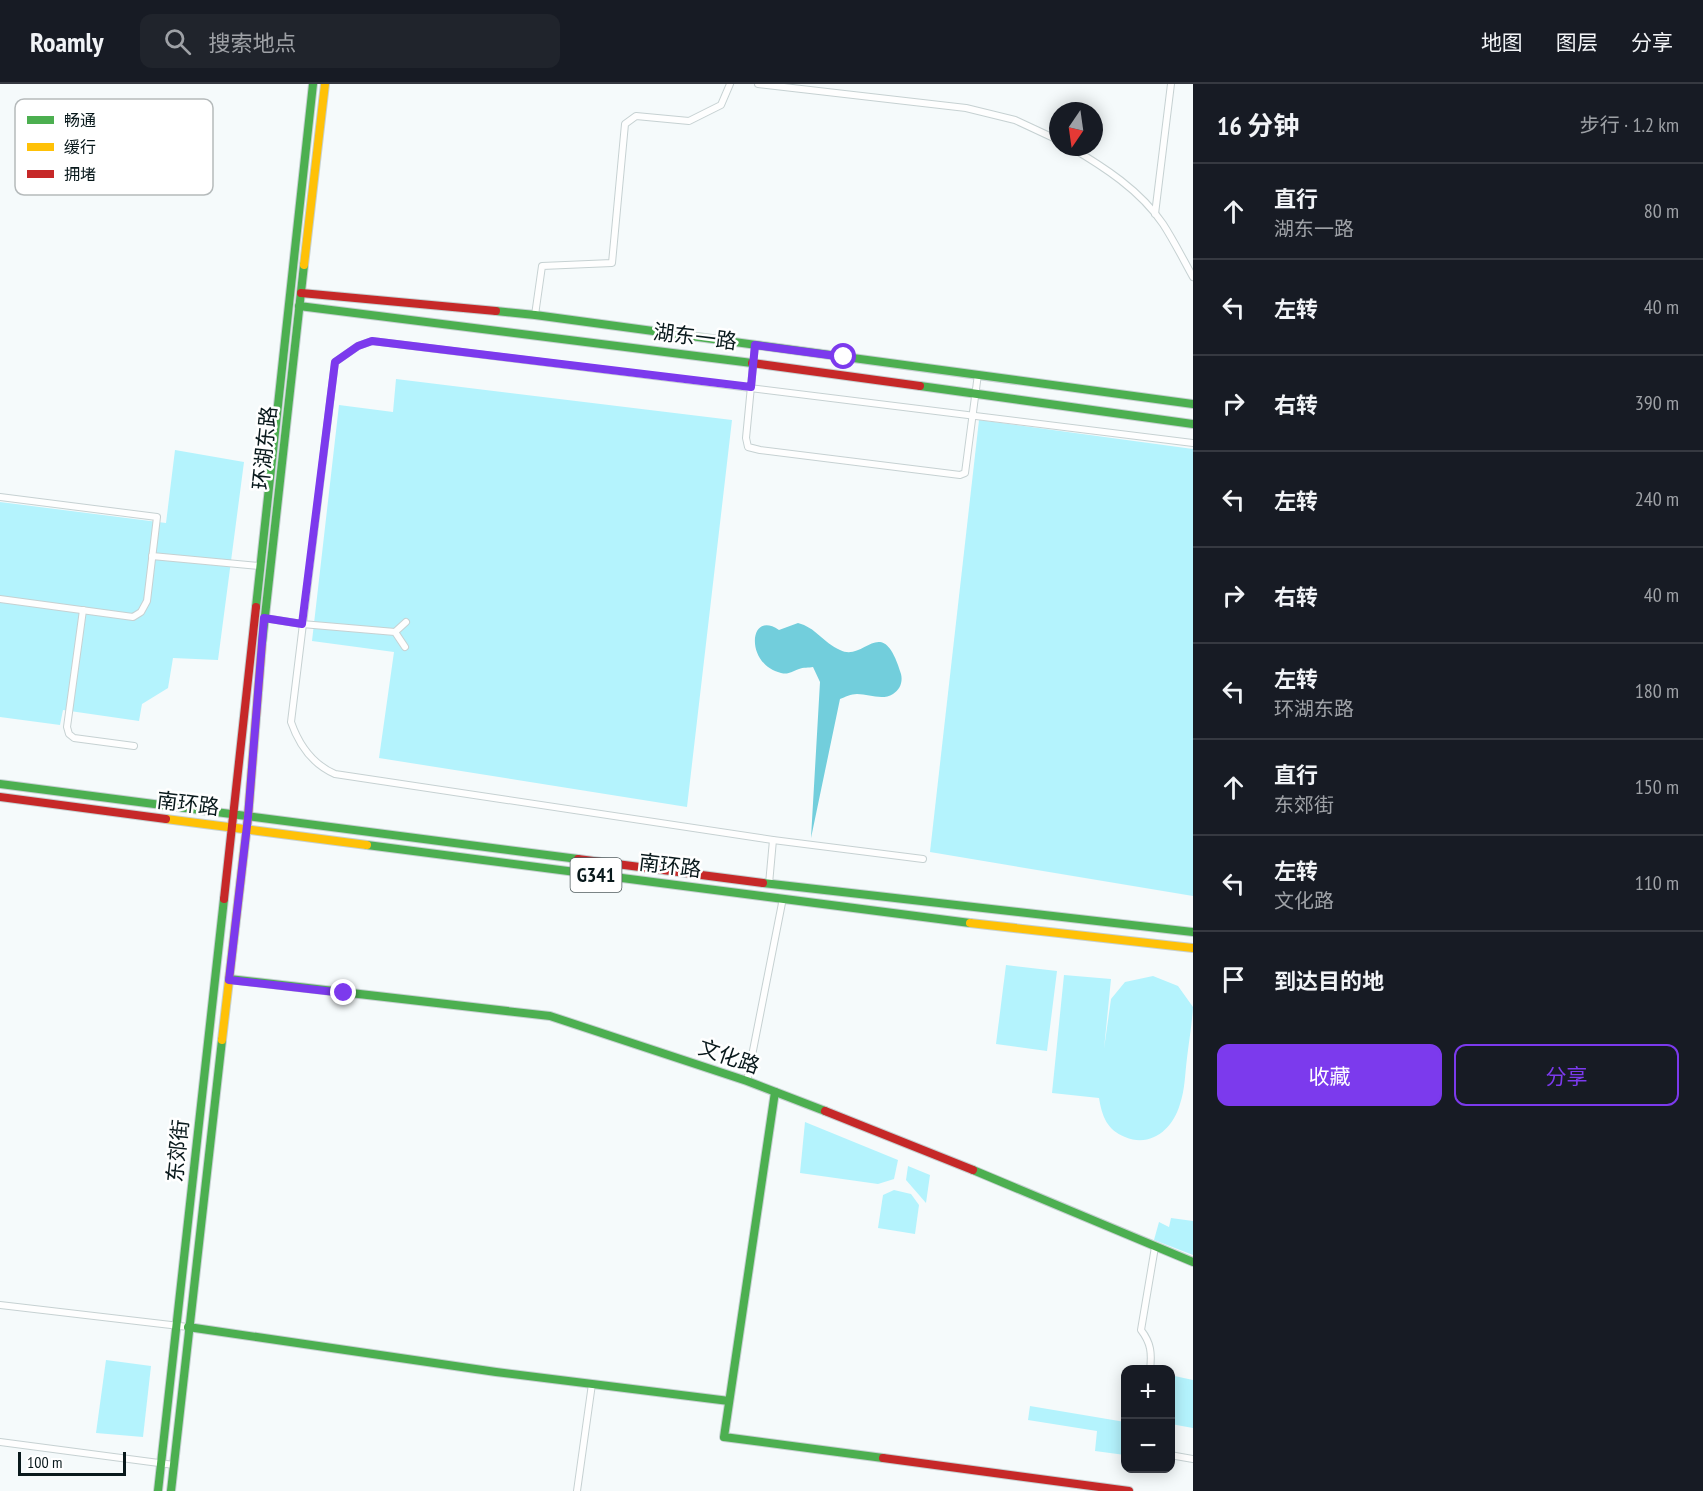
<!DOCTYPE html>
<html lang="zh">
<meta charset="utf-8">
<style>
:root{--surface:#171b24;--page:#20242c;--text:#f1f3f6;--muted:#9ea1a6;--line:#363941;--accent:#7c3aed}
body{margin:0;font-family:"PT Sans Narrow","Noto Sans SC",sans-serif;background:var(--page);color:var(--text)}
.controls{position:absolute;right:18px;bottom:18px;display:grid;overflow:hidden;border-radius:12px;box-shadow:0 3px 15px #0003}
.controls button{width:54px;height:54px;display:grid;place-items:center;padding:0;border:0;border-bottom:2px solid var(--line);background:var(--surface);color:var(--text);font:30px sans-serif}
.compass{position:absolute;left:1049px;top:18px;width:54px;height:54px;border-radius:50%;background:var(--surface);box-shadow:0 3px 15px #0003;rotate:193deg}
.scale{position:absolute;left:18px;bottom:15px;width:108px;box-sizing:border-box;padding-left:6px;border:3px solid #09191c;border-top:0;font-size:16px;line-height:21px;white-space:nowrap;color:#09191c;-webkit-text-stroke:4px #fff;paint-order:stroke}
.stop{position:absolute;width:18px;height:18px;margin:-14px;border:4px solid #7c3aed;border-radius:50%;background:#fff}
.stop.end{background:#7c3aed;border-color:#fff;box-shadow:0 2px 6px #0008}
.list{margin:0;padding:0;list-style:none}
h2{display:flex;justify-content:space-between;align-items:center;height:78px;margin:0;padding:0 24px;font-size:26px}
h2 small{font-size:20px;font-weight:400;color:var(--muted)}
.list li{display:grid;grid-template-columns:39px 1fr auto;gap:18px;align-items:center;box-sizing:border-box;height:96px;padding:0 24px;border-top:2px solid var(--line)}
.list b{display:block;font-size:22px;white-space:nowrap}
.list p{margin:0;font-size:20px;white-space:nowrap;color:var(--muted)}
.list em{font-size:20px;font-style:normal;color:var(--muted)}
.actions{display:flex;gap:12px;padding:18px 24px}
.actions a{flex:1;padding:14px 0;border:2px solid var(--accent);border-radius:12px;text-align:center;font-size:21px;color:var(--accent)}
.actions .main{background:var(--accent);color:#fff}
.icon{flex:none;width:33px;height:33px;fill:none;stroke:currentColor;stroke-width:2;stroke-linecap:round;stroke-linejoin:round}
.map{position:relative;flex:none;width:1193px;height:1407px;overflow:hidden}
header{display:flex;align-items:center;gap:36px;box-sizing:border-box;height:84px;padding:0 30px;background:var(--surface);border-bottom:2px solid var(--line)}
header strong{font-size:28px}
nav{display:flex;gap:33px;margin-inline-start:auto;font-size:21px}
.search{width:420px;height:54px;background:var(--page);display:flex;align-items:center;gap:15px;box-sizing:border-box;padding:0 21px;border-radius:12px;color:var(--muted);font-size:22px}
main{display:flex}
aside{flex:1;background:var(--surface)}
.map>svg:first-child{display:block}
.green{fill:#b4f3fd}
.water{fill:#72cedc}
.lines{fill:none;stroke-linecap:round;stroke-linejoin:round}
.street-casing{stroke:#c6d1d2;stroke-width:8}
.fast-casing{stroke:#c6d1d2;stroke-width:10}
.slow-casing{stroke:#c6d1d2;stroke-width:10}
.jam-casing{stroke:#c6d1d2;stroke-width:10}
.street{stroke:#fefefe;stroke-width:6}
.fast{stroke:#4caf50;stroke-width:8}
.slow{stroke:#ffc107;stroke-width:8}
.jam{stroke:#c62828;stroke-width:8}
.route{stroke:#7c3aed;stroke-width:8}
.labels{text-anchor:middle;stroke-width:5;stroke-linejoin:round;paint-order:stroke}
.shield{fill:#fff;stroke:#535e60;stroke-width:1.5}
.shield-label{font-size:20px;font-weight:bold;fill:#09191c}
.street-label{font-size:21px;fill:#09191c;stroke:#fff}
.key{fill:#fff;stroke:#b5babb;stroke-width:1.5}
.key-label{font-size:16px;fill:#09191c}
</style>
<header>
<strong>Roamly</strong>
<div class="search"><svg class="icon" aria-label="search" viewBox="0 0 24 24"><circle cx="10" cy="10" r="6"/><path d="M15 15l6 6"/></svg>搜索地点</div>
<nav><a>地图</a><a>图层</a><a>分享</a></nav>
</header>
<main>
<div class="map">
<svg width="1193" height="1407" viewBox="0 0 1193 1407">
<rect width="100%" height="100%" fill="#f5fafb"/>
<g class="green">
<polygon points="396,295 732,336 687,723 379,674 394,568 312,557 339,321 393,328"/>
<polygon points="979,336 1193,365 1193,812 930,768"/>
<polygon points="175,366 244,378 218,576 173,574 168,604 142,620 139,637 63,626 60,641 0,633 0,418 166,439"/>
<polygon points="1006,881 1057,887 1047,967 996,960"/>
<path d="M 1064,891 L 1111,895 L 1104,965 L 1111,915 L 1125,898 L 1153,892 L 1178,902 L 1193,923 C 1192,940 1189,957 1187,974 C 1185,989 1185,1006 1180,1020 C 1173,1045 1151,1064 1125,1053 C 1107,1046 1102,1032 1099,1014 L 1052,1009 Z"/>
<polygon points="805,1038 898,1076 894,1095 878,1100 800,1089"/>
<polygon points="908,1082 930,1091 926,1119 906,1096"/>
<polygon points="894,1106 911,1110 919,1121 915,1150 878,1144 883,1111"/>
<polygon points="1171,1134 1193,1137 1193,1171 1154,1156 1159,1138 1169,1143"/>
<polygon points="106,1276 151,1282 143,1353 96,1349"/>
<polygon points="1170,1291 1193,1296 1193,1344 1171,1340"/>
<polygon points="1030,1322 1125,1338 1125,1371 1095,1367 1097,1347 1028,1336"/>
</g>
<path class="water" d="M 798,539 C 815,543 824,559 840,566 C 865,579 882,527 901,590 C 903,598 900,606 893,610 C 882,617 869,610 857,610 C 851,610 845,613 840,615 L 811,754 L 820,598 L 813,583 C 809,584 803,583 799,585 C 792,587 789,591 781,589 C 745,581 748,525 779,546 Z"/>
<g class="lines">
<defs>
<g id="street">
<polyline points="758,0 966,24 1015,36 1058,56"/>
<path d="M 1070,63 C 1104,83 1140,106 1163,140 C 1174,157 1183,175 1193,193"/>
<polyline points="1155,130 1171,0"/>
<polyline points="535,231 542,182 612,179 625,40 636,32 689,37 721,21 730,0"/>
<polyline points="755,261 746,354 748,363 760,366 960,391 965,389 978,290"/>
<polyline points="0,413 157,433 147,517 141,528 133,533 0,515"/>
<polyline points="152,472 259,482"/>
<polyline points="83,526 67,643 69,650 74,654 134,662"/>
<polyline points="264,534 302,540 395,548 405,563"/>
<polyline points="395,548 406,538"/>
<path d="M 923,775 L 773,756 L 335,690 C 312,680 299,661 291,638 L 335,278 L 358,262 L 372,257 L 1193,359"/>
<polyline points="769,800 773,756"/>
<polyline points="747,997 783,814"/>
<polyline points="0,1221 188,1243"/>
<path d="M 1150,1286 C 1152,1269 1151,1259 1141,1246 L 1155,1163"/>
<polyline points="0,1358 174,1381"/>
<polyline points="1170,1371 1193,1375"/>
<polyline points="577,1407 592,1300"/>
</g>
<g id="fast">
<polyline points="299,222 752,279"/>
<polyline points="496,227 535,231 1193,320"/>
<polyline points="920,302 1193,340"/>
<polyline points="256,523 313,0"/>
<polyline points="262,559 304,181"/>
<polyline points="0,700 578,775"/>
<polyline points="367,761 970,839"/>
<polyline points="763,799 1193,848"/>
<polyline points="229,895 550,932 747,997 825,1027"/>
<polyline points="775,1008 724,1353 883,1374"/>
<polyline points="973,1086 1193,1178"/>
<polyline points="188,1243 496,1288 729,1317"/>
<polyline points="158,1407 224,815"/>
<polyline points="171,1407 222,956"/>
</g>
<g id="slow">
<polyline points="304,181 325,0"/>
<polyline points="166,735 367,761"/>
<polyline points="970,839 1193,864"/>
<polyline points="222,956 248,733 262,559"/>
</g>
<g id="jam">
<polyline points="301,209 496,227"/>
<polyline points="752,279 920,302"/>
<polyline points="0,713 166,735"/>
<polyline points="578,775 763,799"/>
<polyline points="224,815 256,523"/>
<polyline points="825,1027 973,1086"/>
<polyline points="883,1374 1129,1407"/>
</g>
</defs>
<use href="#street" class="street-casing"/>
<use href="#fast" class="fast-casing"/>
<use href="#slow" class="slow-casing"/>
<use href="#jam" class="jam-casing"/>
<use href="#street" class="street"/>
<use href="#fast" class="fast"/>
<use href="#slow" class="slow"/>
<use href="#jam" class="jam"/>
</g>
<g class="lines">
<polyline class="route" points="344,909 229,896 248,733 264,534 302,540 335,278 358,262 372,257 751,303 755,261 844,273"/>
</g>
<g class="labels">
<rect class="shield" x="570.5" y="774" width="51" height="34" rx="4.5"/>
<g class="shield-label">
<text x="596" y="798">G341</text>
</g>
<g class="street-label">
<text transform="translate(695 253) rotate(7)" y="7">湖东一路</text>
<text transform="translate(265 364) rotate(-84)" y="7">环湖东路</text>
<text transform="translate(188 720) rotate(7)" y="7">南环路</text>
<text transform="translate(670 782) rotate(7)" y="7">南环路</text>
<text transform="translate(729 973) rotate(19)" y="7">文化路</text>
<text transform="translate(178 1067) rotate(-84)" y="7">东郊街</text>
</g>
</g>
<rect x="15" y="15" width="198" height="96" rx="9" class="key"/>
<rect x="27" y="32" width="27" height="8" fill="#4caf50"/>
<rect x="27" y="59" width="27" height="8" fill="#ffc107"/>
<rect x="27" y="86" width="27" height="8" fill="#c62828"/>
<g class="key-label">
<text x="64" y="42">畅通</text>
<text x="64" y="69">缓行</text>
<text x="64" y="96">拥堵</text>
</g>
</svg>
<div class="controls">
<button>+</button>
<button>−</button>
</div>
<svg class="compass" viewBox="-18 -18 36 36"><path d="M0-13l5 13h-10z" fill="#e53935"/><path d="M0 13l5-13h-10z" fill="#9ea1a6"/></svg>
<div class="scale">100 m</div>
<div class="stop" style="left:844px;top:273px"></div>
<div class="stop end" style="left:344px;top:909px"></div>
</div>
<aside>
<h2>16 分钟<small>步行 · 1.2 km</small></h2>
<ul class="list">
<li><svg class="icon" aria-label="ahead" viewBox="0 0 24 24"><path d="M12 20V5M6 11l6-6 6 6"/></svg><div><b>直行</b><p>湖东一路</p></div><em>80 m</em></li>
<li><svg class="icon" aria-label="left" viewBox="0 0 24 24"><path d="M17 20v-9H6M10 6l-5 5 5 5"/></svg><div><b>左转</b></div><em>40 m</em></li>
<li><svg class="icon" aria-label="right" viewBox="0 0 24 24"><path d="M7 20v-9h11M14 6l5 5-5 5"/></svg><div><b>右转</b></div><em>390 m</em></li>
<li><svg class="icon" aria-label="left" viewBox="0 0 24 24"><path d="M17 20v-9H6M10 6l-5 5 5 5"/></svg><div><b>左转</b></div><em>240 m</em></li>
<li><svg class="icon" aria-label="right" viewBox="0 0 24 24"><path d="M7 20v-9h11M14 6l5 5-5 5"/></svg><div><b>右转</b></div><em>40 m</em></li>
<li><svg class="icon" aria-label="left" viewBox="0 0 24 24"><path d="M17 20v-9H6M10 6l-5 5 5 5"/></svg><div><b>左转</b><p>环湖东路</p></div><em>180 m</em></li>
<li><svg class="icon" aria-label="ahead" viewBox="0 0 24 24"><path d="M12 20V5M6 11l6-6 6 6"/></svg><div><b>直行</b><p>东郊街</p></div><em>150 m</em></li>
<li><svg class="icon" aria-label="left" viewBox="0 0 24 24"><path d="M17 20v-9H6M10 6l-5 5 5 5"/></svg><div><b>左转</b><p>文化路</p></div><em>110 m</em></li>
<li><svg class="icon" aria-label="arrive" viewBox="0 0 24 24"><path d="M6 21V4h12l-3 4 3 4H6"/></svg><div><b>到达目的地</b></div></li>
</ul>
<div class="actions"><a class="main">收藏</a><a>分享</a></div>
</aside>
</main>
